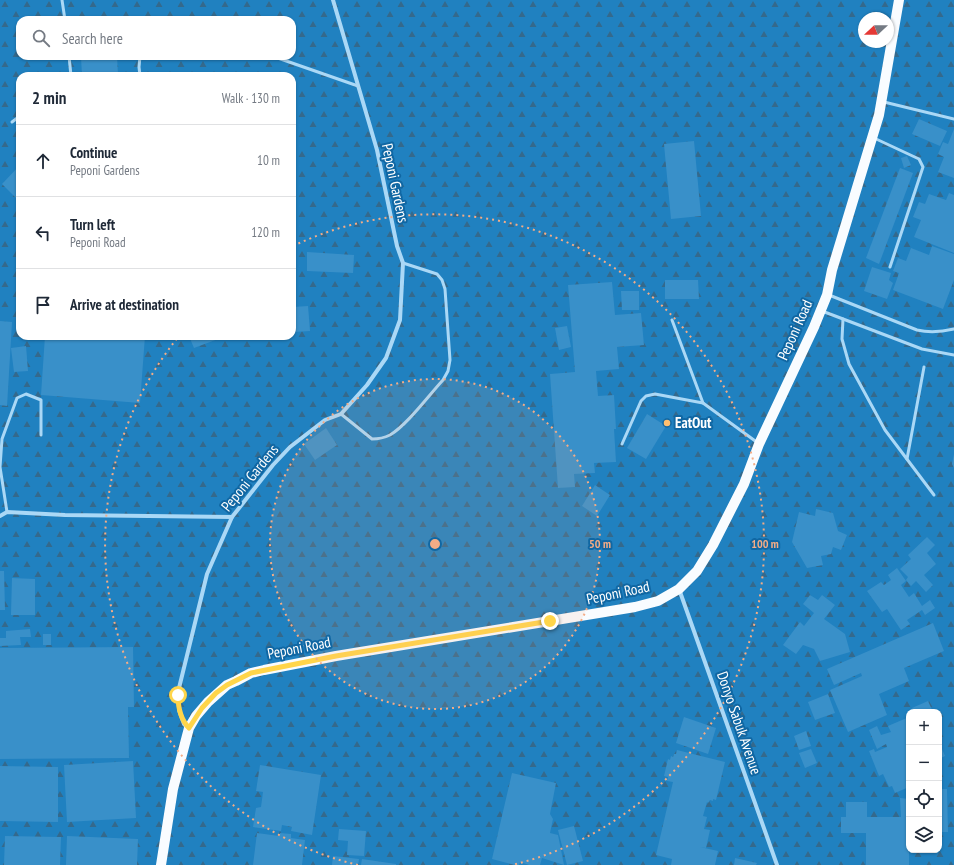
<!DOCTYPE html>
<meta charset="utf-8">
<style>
:root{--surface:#fff;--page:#f2f2f3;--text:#1f2937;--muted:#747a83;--line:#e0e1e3}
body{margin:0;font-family:"PT Sans Narrow",sans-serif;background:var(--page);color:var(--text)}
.controls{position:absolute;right:12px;bottom:12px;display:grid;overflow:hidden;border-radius:8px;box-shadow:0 1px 3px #0004}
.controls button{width:36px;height:36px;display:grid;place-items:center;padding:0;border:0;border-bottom:1px solid var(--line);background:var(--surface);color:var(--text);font:20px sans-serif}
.compass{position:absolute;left:858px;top:12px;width:36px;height:36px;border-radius:50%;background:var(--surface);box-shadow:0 1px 3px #0004;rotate:248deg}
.stop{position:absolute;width:12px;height:12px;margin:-9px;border:3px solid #ffd54a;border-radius:50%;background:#fff}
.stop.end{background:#ffd54a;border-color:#fff;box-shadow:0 1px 4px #0008}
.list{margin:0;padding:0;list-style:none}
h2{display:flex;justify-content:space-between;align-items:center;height:52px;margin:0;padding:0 16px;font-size:17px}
h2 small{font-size:13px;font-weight:400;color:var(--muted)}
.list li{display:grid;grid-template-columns:26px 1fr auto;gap:12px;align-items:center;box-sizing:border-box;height:72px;padding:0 16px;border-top:1px solid var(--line)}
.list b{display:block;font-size:15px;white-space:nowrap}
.list p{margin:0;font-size:13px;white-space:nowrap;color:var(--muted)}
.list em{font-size:13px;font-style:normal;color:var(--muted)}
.icon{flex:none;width:22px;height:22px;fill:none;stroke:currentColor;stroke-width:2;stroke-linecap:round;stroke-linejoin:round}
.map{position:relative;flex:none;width:954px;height:865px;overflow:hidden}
.search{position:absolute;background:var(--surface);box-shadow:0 1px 3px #0004;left:16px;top:16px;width:280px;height:44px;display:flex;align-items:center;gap:10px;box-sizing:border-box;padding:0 14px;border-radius:12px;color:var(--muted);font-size:15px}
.panel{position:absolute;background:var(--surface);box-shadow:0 1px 3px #0004;left:16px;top:72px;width:280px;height:268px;border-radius:12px}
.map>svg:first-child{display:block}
.forest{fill:url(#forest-firs);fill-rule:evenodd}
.building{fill:#3990c9}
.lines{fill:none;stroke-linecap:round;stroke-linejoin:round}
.service{stroke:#aad8f6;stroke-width:3}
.minor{stroke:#aad8f6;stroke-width:4}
.primary{stroke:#f9fcff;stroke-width:10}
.route{stroke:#ffd54a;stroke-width:5}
.ring{fill:none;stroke:#f4ac86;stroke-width:2;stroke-dasharray:2 4}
.poi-dot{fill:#ffbf6f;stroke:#1067a3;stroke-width:1.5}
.labels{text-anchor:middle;stroke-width:4;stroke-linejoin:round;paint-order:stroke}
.street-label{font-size:15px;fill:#fff;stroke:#1067a3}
.poi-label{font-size:15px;font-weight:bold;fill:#fff;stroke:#1067a3;text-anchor:start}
.centre{fill:#f4ac86;stroke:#1067a3;stroke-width:2}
.ring-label{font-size:12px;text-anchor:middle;font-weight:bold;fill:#f4ac86;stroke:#1067a3;stroke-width:4;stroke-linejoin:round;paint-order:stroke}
</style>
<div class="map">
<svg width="954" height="865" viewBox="0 0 954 865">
<defs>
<pattern id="forest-firs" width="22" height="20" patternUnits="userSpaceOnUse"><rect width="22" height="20" fill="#2081c0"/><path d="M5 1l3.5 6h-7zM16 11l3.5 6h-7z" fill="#34698c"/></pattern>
</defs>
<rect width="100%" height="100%" fill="#1067a3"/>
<path class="forest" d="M 0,0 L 954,0 L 954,865 L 0,865 ZM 864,18 L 888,18 L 888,42 L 864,42 ZM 20,20 L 292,20 L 292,56 L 20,56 ZM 20,76 L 292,76 L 292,336 L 20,336 ZM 909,712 L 939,712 L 939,850 L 909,850 Z"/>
<g class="building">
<polygon points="81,56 117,56 118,76 82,76"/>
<polygon points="919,119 947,131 940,146 912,134"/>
<polygon points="954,129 954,178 938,172 944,157 938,154 943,142 948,144"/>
<polygon points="694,141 701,216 671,219 664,144"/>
<polygon points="907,156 911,165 904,168 901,158"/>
<polygon points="20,165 20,202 2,184"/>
<polygon points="900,168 913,173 879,264 866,258"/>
<polygon points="949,193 954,195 954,253 914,237 921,220 913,217 919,202 925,204 929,194 946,200"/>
<polygon points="932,246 954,254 954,280 943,309 893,290 899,273 893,271 898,258 906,261 911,248 929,255"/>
<polygon points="307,252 354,255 353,273 307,271"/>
<polygon points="872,267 891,273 889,280 893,283 887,299 864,291"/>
<polygon points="665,280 698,280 699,299 665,299"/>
<polygon points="612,282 615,315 641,313 644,345 617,347 619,369 596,371 598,396 614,395 616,429 614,429 616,462 594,463 595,473 574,474 575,487 558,488 550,374 575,372 568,285"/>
<polygon points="621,291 639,291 639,310 622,310"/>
<polygon points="308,306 310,331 294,332 293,307"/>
<polygon points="0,321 12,322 7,406 0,405"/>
<polygon points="567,326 571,347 559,350 555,328"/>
<polygon points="45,336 70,338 70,336 145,336 140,403 41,395"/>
<polygon points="189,336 226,336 194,348"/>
<polygon points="26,346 28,371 14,372 11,348"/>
<polygon points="647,414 666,426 646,459 627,448"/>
<polygon points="326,428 337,445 315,460 304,444"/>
<polygon points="954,454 954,468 952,464"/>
<polygon points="595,485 610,495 597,516 582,506"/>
<polygon points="816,509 833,513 838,531 847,535 841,550 833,547 831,554 821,556 823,565 807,568 792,542 799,512 815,516"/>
<polygon points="927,537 935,545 927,553 936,564 924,575 933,585 926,592 916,581 911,586 906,580 908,577 900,569 911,559 908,555"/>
<polygon points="897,568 906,581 901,585 909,597 914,593 922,606 930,600 935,608 925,615 922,610 907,620 910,624 901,630 887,609 882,612 867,591 881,582 884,585 891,580 888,575"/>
<polygon points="0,571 4,571 5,610 0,610"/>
<polygon points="12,578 35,579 35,615 11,615"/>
<polygon points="810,595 818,600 822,595 835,605 824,619 845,634 850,652 820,661 814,649 803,645 796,654 783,645 800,622 804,626 814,613 803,604"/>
<polygon points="933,623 944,651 904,668 909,681 879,694 887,715 848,732 830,690 862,676 861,673 834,685 827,669"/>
<polygon points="30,629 31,637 20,637 21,645 0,646 0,638 6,638 6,631"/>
<rect x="43" y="634" width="8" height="11"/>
<polygon points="133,647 134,707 128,707 129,758 0,759 0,648"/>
<polygon points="828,694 835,713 815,720 808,702"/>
<polygon points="928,701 933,712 914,712 912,708"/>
<polygon points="684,717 716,728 708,754 676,743"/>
<polygon points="909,717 909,787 895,793 892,786 889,787 883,774 879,776 869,751 874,749 875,752 887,747 886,744 877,749 869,730 877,726 881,735 891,732 888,726"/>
<polygon points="806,731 811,746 799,750 794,736"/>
<polygon points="939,742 945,756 939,759"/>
<polygon points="811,749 817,763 805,768 799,753"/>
<polygon points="677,750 725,762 716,800 713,799 713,801 710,800 708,803 707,802 703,816 707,817 704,829 710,830 706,848 700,847 718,851 715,865 671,865 672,859 656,855 673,782 667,781 668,777 664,776 668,759 670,760 671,756 673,757 674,754 676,754"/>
<polygon points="133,761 136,818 67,822 64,765"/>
<polygon points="260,765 321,775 312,835 291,831 292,827 282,825 281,831 253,827 256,808 261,807 263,792 256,791"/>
<polygon points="0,766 58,767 58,822 0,821"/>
<polygon points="512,773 556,783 550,814 553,819 550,833 558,835 564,865 542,858 540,865 529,865 520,862 519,865 515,865 492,859"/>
<polygon points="939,789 947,789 948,832 942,832 942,839 939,839"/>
<polygon points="900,798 909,799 909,865 866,865 866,833 841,833 841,817 846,817 846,802 867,802 867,817 901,817"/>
<polygon points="574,826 583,861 567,865 558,830"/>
<polygon points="339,829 366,831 364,856 347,855 348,841 338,840"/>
<polygon points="257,833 279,836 280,833 291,834 291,838 305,840 302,865 253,865"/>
<polygon points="5,836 61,837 60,865 4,865"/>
<polygon points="67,836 138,839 137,865 66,865"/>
<polygon points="333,856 359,859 358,865 332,865"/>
<polygon points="735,858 757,863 756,865 734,865"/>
<polygon points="362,859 396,864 396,865 361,865"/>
</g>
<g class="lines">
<g class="service">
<polyline points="62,0 65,20"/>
<polyline points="69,56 71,76"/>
<polyline points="272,56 358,86"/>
<polyline points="140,76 139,67 140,56"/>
<polyline points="884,102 954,119"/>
<polyline points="12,122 20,116"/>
<polyline points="874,138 919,159 923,167 890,267"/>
<path d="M 829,295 L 917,330 C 930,333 941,332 954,329"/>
<polyline points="822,311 922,349 954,355"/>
<polyline points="843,319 842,339 849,364 885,430 934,495"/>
<polyline points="672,320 703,403"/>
<path d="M 341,414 L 372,439 C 379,439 384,438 390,435 C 407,425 429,395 443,380 L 448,371 L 450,360 L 445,289 L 442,280 L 437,274 L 403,263"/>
<polyline points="622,444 641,401 646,396 655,394 703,403 758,443"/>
<polyline points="907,459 924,367"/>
<polyline points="7,512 0,467 2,439 17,398 26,394 41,400 41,435"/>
</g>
<g class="minor">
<polyline points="0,516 7,512 65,515 232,517"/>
<polyline points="679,589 777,865"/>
<polyline points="188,728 184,724 179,710 179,688 207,574 232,517 273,465 290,447 325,420 341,414 367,385 386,358 400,320 403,263 397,246 377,150 333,0"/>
</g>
<polyline class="primary" points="161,865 173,789 189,728 196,716 208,702 227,685 236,681 251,673 264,670 336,656 635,607 658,601 679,589 697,571 713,545 744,484 759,444 814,327 827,295 832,270 879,115 899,0"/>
</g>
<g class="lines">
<path class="route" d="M 178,695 C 178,708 180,719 189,728 L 202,708 L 216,693 L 227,685 L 251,673 L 336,656 L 550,621"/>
</g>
<circle cx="435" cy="544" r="165" fill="#f4ac86" fill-opacity=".12"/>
<g class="ring">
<circle cx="435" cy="544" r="165"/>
<path d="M358 865A330 330 0 0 1 179 336M293 246A330 330 0 1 1 512 865"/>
</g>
<circle class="poi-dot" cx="667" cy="423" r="4"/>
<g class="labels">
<g class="street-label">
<text transform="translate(395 183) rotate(78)" y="5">Peponi Gardens</text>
<text transform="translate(795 330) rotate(-66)" y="5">Peponi Road</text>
<text transform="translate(250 478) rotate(-51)" y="5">Peponi Gardens</text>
<text transform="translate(618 593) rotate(-12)" y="5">Peponi Road</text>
<text transform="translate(299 648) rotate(-11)" y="5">Peponi Road</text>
<text transform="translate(739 723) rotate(71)" y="5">Donyo Sabuk Avenue</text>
</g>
<g class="poi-label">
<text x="675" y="428">EatOut</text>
</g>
</g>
<circle cx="435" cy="544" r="6" class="centre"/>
<g class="ring-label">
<text x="600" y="548">50 m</text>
<text x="765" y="548">100 m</text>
</g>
</svg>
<div class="controls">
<button>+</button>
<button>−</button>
<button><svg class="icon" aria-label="locate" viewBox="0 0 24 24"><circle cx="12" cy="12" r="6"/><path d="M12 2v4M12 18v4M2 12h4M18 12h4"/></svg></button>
<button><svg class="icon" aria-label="layers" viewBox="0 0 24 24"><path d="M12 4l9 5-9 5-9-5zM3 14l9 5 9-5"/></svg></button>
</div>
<svg class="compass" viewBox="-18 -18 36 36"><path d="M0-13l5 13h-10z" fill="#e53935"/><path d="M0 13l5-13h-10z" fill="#747a83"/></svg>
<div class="stop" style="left:178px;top:695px"></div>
<div class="stop end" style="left:550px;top:621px"></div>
<div class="search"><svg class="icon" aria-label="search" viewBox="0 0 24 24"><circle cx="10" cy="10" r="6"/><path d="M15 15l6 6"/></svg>Search here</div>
<section class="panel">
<h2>2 min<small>Walk · 130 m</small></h2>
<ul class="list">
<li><svg class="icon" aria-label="ahead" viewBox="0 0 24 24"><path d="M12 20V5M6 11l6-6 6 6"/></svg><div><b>Continue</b><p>Peponi Gardens</p></div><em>10 m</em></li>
<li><svg class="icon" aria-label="left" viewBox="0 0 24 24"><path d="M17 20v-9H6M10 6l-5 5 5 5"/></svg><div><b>Turn left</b><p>Peponi Road</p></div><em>120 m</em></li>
<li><svg class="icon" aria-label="arrive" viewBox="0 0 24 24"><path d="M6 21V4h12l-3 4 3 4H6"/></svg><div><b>Arrive at destination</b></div></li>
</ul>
</section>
</div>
